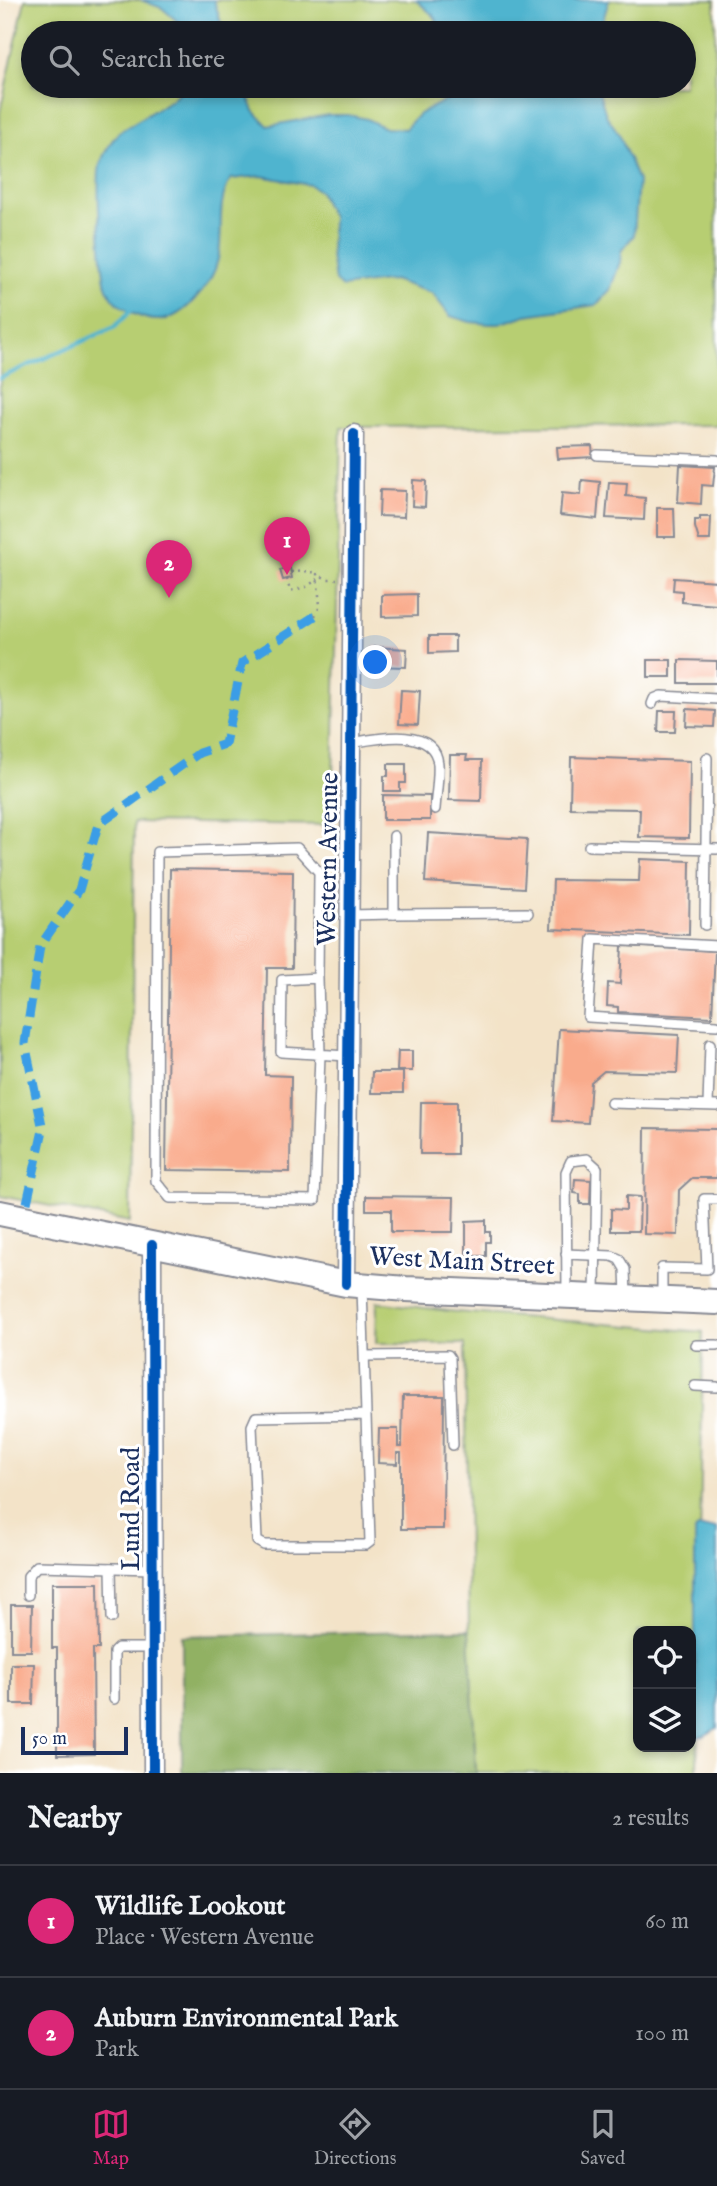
<!DOCTYPE html>
<meta charset="utf-8">
<style>
:root{--surface:#171b24;--page:#20242c;--text:#f1f3f6;--muted:#9ea1a6;--line:#363941;--accent:#db2777}
body{margin:0;font-family:"IM FELL English",serif;background:var(--page);color:var(--text)}
.controls{position:absolute;right:21px;bottom:21px;display:grid;overflow:hidden;border-radius:14px;box-shadow:0 4px 10px #0003}
.controls button{width:63px;height:63px;display:grid;place-items:center;padding:0;border:0;border-bottom:2px solid var(--line);background:var(--surface);color:var(--text);font:35px sans-serif}
.scale{position:absolute;left:21px;bottom:18px;width:107px;box-sizing:border-box;padding-left:7px;border:4px solid #1b2f5e;border-top:0;font-size:19px;line-height:24px;white-space:nowrap;color:#1b2f5e;-webkit-text-stroke:5px #fff;paint-order:stroke}
.you{position:absolute;left:376px;top:663px;width:24px;height:24px;margin:-18px;border:5px solid #fff;border-radius:50%;background:#1a73e8;box-shadow:0 0 0 10px #1a73e833}
.badge{display:grid;place-items:center;width:46px;height:46px;border-radius:50%;background:var(--accent);color:#fff;font-size:23px;font-weight:700}
.pin{position:absolute;translate:-50% -58px;filter:drop-shadow(0 2px 4px #0008)}
.pin::after{content:'';position:absolute;top:37px;width:24px;height:21px;background:inherit;clip-path:polygon(0 0,100% 0,50% 100%)}
.list{margin:0;padding:0;list-style:none}
h2{display:flex;justify-content:space-between;align-items:center;height:91px;margin:0;padding:0 28px;font-size:30px}
h2 small{font-size:23px;font-weight:400;color:var(--muted)}
.list li{display:grid;grid-template-columns:46px 1fr auto;gap:21px;align-items:center;box-sizing:border-box;height:112px;padding:0 28px;border-top:2px solid var(--line)}
.list b{display:block;font-size:26px;white-space:nowrap}
.list p{margin:0;font-size:23px;white-space:nowrap;color:var(--muted)}
.list em{font-size:23px;font-style:normal;color:var(--muted)}
.icon{flex:none;width:38px;height:38px;fill:none;stroke:currentColor;stroke-width:2;stroke-linecap:round;stroke-linejoin:round}
.map{position:relative;flex:none;width:717px;height:1773px;overflow:hidden}
.search{position:absolute;background:var(--surface);box-shadow:0 4px 10px #0003;left:21px;right:21px;top:21px;height:77px;display:flex;align-items:center;gap:18px;box-sizing:border-box;padding:0 24px;border-radius:38px;color:var(--muted);font-size:26px}
.sheet{height:315px;background:var(--surface)}
nav{display:flex;justify-content:space-around;align-items:center;box-sizing:border-box;height:98px;border-top:2px solid var(--line);background:var(--surface);font-size:19px;color:var(--muted)}
nav a{display:grid;justify-items:center;gap:4px}
nav .on{color:var(--accent)}
.map>svg:first-child{display:block}
.green{fill:#b7ce72;stroke:#697e68;stroke-width:2;fill-rule:evenodd}
.forest{fill:#91b164;stroke:#567061;stroke-width:2}
.water{fill:#50b4cf;stroke:#367296;stroke-width:2}
.lines{fill:none;stroke-linecap:round;stroke-linejoin:round}
.stream{stroke:#50b4cf;stroke-width:4.5}
.building{fill:#f9ab8c}
.service-casing{stroke:#878993;stroke-width:12}
.minor-casing{stroke:#878993;stroke-width:21}
.secondary-casing{stroke:#878993;stroke-width:28}
.path{stroke:#878993;stroke-width:2.5;stroke-dasharray:2 5;stroke-linecap:butt}
.service{stroke:#fff;stroke-width:9}
.minor{stroke:#fff;stroke-width:18}
.secondary{stroke:#fff;stroke-width:24}
.quiet{stroke:#3b9de6;stroke-width:9;stroke-dasharray:18 9;stroke-linecap:butt}
.cycleway-casing{stroke:#fff;stroke-width:15}
.cycleway{stroke:#0057b8;stroke-width:10}
.labels{text-anchor:middle;stroke-width:6;stroke-linejoin:round;paint-order:stroke}
.street-label{font-size:26px;fill:#1b2f5e;stroke:#fff}
</style>
<div class="map">
<svg width="717" height="1773" viewBox="0 0 717 1773">
<rect width="100%" height="100%" fill="#fff"/>
<filter id="ink" filterUnits="userSpaceOnUse"><feTurbulence type="fractalNoise" baseFrequency=".0143" numOctaves="2"/><feDisplacementMap in="SourceGraphic" scale="14" xChannelSelector="R" yChannelSelector="G"/><feConvolveMatrix kernelMatrix="1 2 1 2 8 2 1 2 1" color-interpolation-filters="sRGB"/></filter>
<filter id="wash" filterUnits="userSpaceOnUse"><feTurbulence type="fractalNoise" baseFrequency=".00686" numOctaves="4" result="noise"/><feDisplacementMap in="SourceGraphic" scale="28" xChannelSelector="R" yChannelSelector="G"/><feGaussianBlur stdDeviation="1.57" result="paint"/><feColorMatrix in="noise" values="0 0 0 0 0 0 0 0 0 0 0 0 0 0 0 0 0 1.4 0 .05"/><feComposite in="paint" operator="in"/></filter>
<g filter="url(#wash)">
<rect width="100%" height="100%" fill="#f3e3c8"/>
<g class="green">
<path d="M 25,0 L 715,0 L 717,425 L 341,427 L 332,825 L 134,822 L 130,1222 L 0,1196 L 0,112 ZM 33,33 L 684,33 L 684,86 L 33,86 Z"/>
<path d="M 377,1302 L 457,1312 L 703,1332 L 697,1773 L 476,1773 L 469,1630 L 465,1344 L 376,1343 ZM 638,1631 L 691,1631 L 691,1747 L 638,1747 Z"/>
</g>
<polygon class="forest" points="469,1630 476,1773 182,1773 182,1636"/>
<g class="water">
<polygon points="141,0 214,0 224,33 191,33 162,8"/>
<polygon points="416,0 609,0 599,33 443,33 435,17"/>
<path d="M 186,86 L 244,86 L 254,111 L 268,126 L 328,115 L 348,115 L 367,119 L 385,128 L 405,129 L 419,114 L 454,96 L 460,86 L 597,86 L 606,115 L 619,134 L 638,181 L 634,235 L 621,251 L 620,262 L 610,290 L 596,305 L 526,315 L 499,324 L 489,324 L 470,322 L 450,316 L 432,293 L 393,280 L 342,287 L 335,281 L 331,256 L 332,217 L 319,191 L 310,185 L 261,176 L 231,179 C 208,215 237,252 199,295 C 192,303 180,314 170,318 C 148,326 115,308 107,288 C 101,274 96,180 100,165 C 104,153 111,141 119,132 L 171,100 Z"/>
<polygon points="698,1528 717,1528 717,1728 704,1736 695,1737 695,1531"/>
</g>
<g class="lines">
<polyline class="stream" points="0,378 115,327 134,307"/>
</g>
<g id="blocks">
<g class="building">
<polygon points="592,446 593,457 558,459 557,447"/>
<polygon points="680,465 715,467 713,486 702,485 701,504 678,502"/>
<polygon points="413,480 426,481 425,507 412,506"/>
<polygon points="582,480 600,482 597,519 560,515 562,493 581,495"/>
<polygon points="609,482 627,483 626,496 645,498 644,520 606,518"/>
<polygon points="380,490 405,491 404,517 379,516"/>
<polygon points="657,508 674,508 675,537 657,537"/>
<polygon points="700,517 711,517 710,540 699,540 695,527 695,520 700,520"/>
<polygon points="290,568 292,578 283,580 280,570"/>
<polygon points="674,578 717,581 717,605 682,602 682,591 673,590"/>
<polygon points="417,594 417,616 382,617 382,595"/>
<polygon points="429,636 455,636 455,652 429,653"/>
<polygon points="374,647 407,649 406,667 373,666"/>
<rect x="648" y="660" width="23" height="17"/>
<polygon points="679,660 717,661 717,683 679,683"/>
<polygon points="401,690 420,691 418,725 399,724"/>
<polygon points="687,709 715,711 714,727 686,726"/>
<polygon points="659,711 676,711 675,732 658,732"/>
<polygon points="450,755 467,755 466,760 482,760 481,801 449,800"/>
<polygon points="571,757 690,761 689,838 639,837 640,809 570,808"/>
<polygon points="388,764 406,764 406,783 400,783 400,791 384,791 384,776 388,776"/>
<polygon points="383,795 430,796 430,820 383,820"/>
<polygon points="428,833 527,839 524,888 425,882"/>
<polygon points="640,859 690,861 689,935 551,929 553,880 639,881"/>
<polygon points="170,869 293,871 292,968 267,968 265,1075 291,1076 290,1172 166,1170"/>
<polygon points="622,946 715,951 712,1017 618,1012 618,1007 607,1006 608,983 620,984"/>
<polygon points="559,1029 679,1035 677,1073 604,1071 591,1082 588,1123 553,1121"/>
<polygon points="398,1051 412,1051 412,1071 397,1071"/>
<polygon points="372,1072 403,1072 403,1093 371,1093"/>
<polygon points="421,1102 457,1102 457,1154 420,1154"/>
<polygon points="645,1128 717,1129 717,1178 692,1178 679,1190 678,1235 644,1234"/>
<polygon points="575,1179 591,1180 590,1204 580,1204 580,1194 574,1193"/>
<polygon points="366,1196 454,1197 453,1232 391,1232 391,1210 366,1210"/>
<polygon points="626,1196 640,1197 639,1231 611,1231 611,1209 626,1210"/>
<polygon points="486,1220 486,1232 490,1232 490,1242 486,1242 486,1256 466,1256 466,1221"/>
<polygon points="403,1396 444,1396 443,1529 401,1529 401,1453 397,1453 397,1464 378,1463 379,1429 398,1429 398,1447 402,1447"/>
<polygon points="52,1583 98,1583 99,1649 93,1649 94,1754 57,1755 57,1648 52,1648"/>
<polygon points="11,1605 32,1605 31,1651 11,1651"/>
<polygon points="11,1664 34,1664 33,1704 11,1704"/>
</g>
</g>
</g>
<g filter="url(#ink)">
<use href="#blocks" fill-opacity="0" stroke="#878993" stroke-width="2"/>
<g class="lines">
<defs>
<g id="service">
<polyline points="597,455 717,460"/>
<polyline points="652,704 654,699 661,696 717,699"/>
<path d="M 351,743 C 374,739 435,725 438,764 C 439,778 436,794 435,809"/>
<polyline points="589,846 717,849"/>
<polyline points="394,914 528,913"/>
<polyline points="349,915 394,914 394,836"/>
<polyline points="705,925 707,758"/>
<polyline points="717,946 593,939 588,1017 717,1025"/>
<polyline points="318,978 320,1054 315,1200 170,1198 156,1181 157,852 297,848 319,872 318,978 282,980 281,1052 348,1056"/>
<polyline points="611,1103 717,1106"/>
<polyline points="708,1105 710,1044"/>
<polyline points="566,1254 612,1256 619,1259 625,1269 626,1296"/>
<polyline points="362,1287 370,1542 366,1545 264,1545 257,1541 252,1426 256,1417 366,1415"/>
<polyline points="567,1294 566,1172 571,1161 587,1159 597,1168 595,1294"/>
<polyline points="662,1299 662,1268 707,1269 704,1199 717,1199"/>
<polyline points="696,1345 717,1345"/>
<polyline points="365,1356 448,1355 450,1358 453,1445"/>
<polyline points="695,1386 717,1387"/>
<polyline points="111,1568 112,1618"/>
<polyline points="28,1595 28,1576 37,1566 153,1569"/>
<polyline points="114,1699 114,1652 118,1648 153,1648"/>
</g>
<g id="minor">
<polyline points="152,1245 153,1773"/>
<polyline points="346,1284 354,434"/>
</g>
<polyline id="secondary" points="0,1213 346,1284 406,1289 717,1302"/>
</defs>
<use href="#service" class="service-casing"/>
<use href="#minor" class="minor-casing"/>
<use href="#secondary" class="secondary-casing"/>
<g class="path">
<polyline points="291,572 310,571 317,574"/>
<polyline points="287,579 290,591 306,587 318,579"/>
<polyline points="315,616 320,606 317,574 327,579 337,579"/>
</g>
<use href="#service" class="service"/>
<use href="#minor" class="minor"/>
<use href="#secondary" class="secondary"/>
<polyline class="quiet" points="27,1203 43,1130 25,1043 40,946 79,890 98,825 199,753 225,744 242,663 315,616"/>
<defs>
<g id="cycleway">
<polyline points="152,1245 153,1773"/>
<polyline points="346,1284 354,434"/>
</g>
</defs>
<use href="#cycleway" class="cycleway-casing"/>
<use href="#cycleway" class="cycleway"/>
</g>
</g>
<g class="labels">
<g class="street-label">
<text transform="translate(327 859) rotate(-89)" y="9">Western Avenue</text>
<text transform="translate(462 1260) rotate(3)" y="9">West Main Street</text>
<text transform="translate(130 1509) rotate(-90)" y="9">Lund Road</text>
</g>
</g>
</svg>
<div class="controls">
<button><svg class="icon" aria-label="locate" viewBox="0 0 24 24"><circle cx="12" cy="12" r="6"/><path d="M12 2v4M12 18v4M2 12h4M18 12h4"/></svg></button>
<button><svg class="icon" aria-label="layers" viewBox="0 0 24 24"><path d="M12 4l9 5-9 5-9-5zM3 14l9 5 9-5"/></svg></button>
</div>
<div class="scale">50 m</div>
<div class="you"></div>
<div class="pin badge" style="left:287px;top:575px">1</div>
<div class="pin badge" style="left:169px;top:598px">2</div>
<div class="search"><svg class="icon" aria-label="search" viewBox="0 0 24 24"><circle cx="10" cy="10" r="6"/><path d="M15 15l6 6"/></svg>Search here</div>
</div>
<section class="sheet">
<h2>Nearby<small>2 results</small></h2>
<ul class="list">
<li><span class="badge">1</span><div><b>Wildlife Lookout</b><p>Place · Western Avenue</p></div><em>60 m</em></li>
<li><span class="badge">2</span><div><b>Auburn Environmental Park</b><p>Park</p></div><em>100 m</em></li>
</ul>
</section>
<nav>
<a class="on"><svg class="icon" aria-label="map" viewBox="0 0 24 24"><path d="M3 6l6-2 6 2 6-2v14l-6 2-6-2-6 2zM9 4v14M15 6v14"/></svg>Map</a>
<a><svg class="icon" aria-label="directions" viewBox="0 0 24 24"><path d="M12 3l9 9-9 9-9-9zM9 14v-3h6M13 9l2 2-2 2"/></svg>Directions</a>
<a><svg class="icon" aria-label="saved" viewBox="0 0 24 24"><path d="M7 4h10v16l-5-4-5 4z"/></svg>Saved</a>
</nav>
